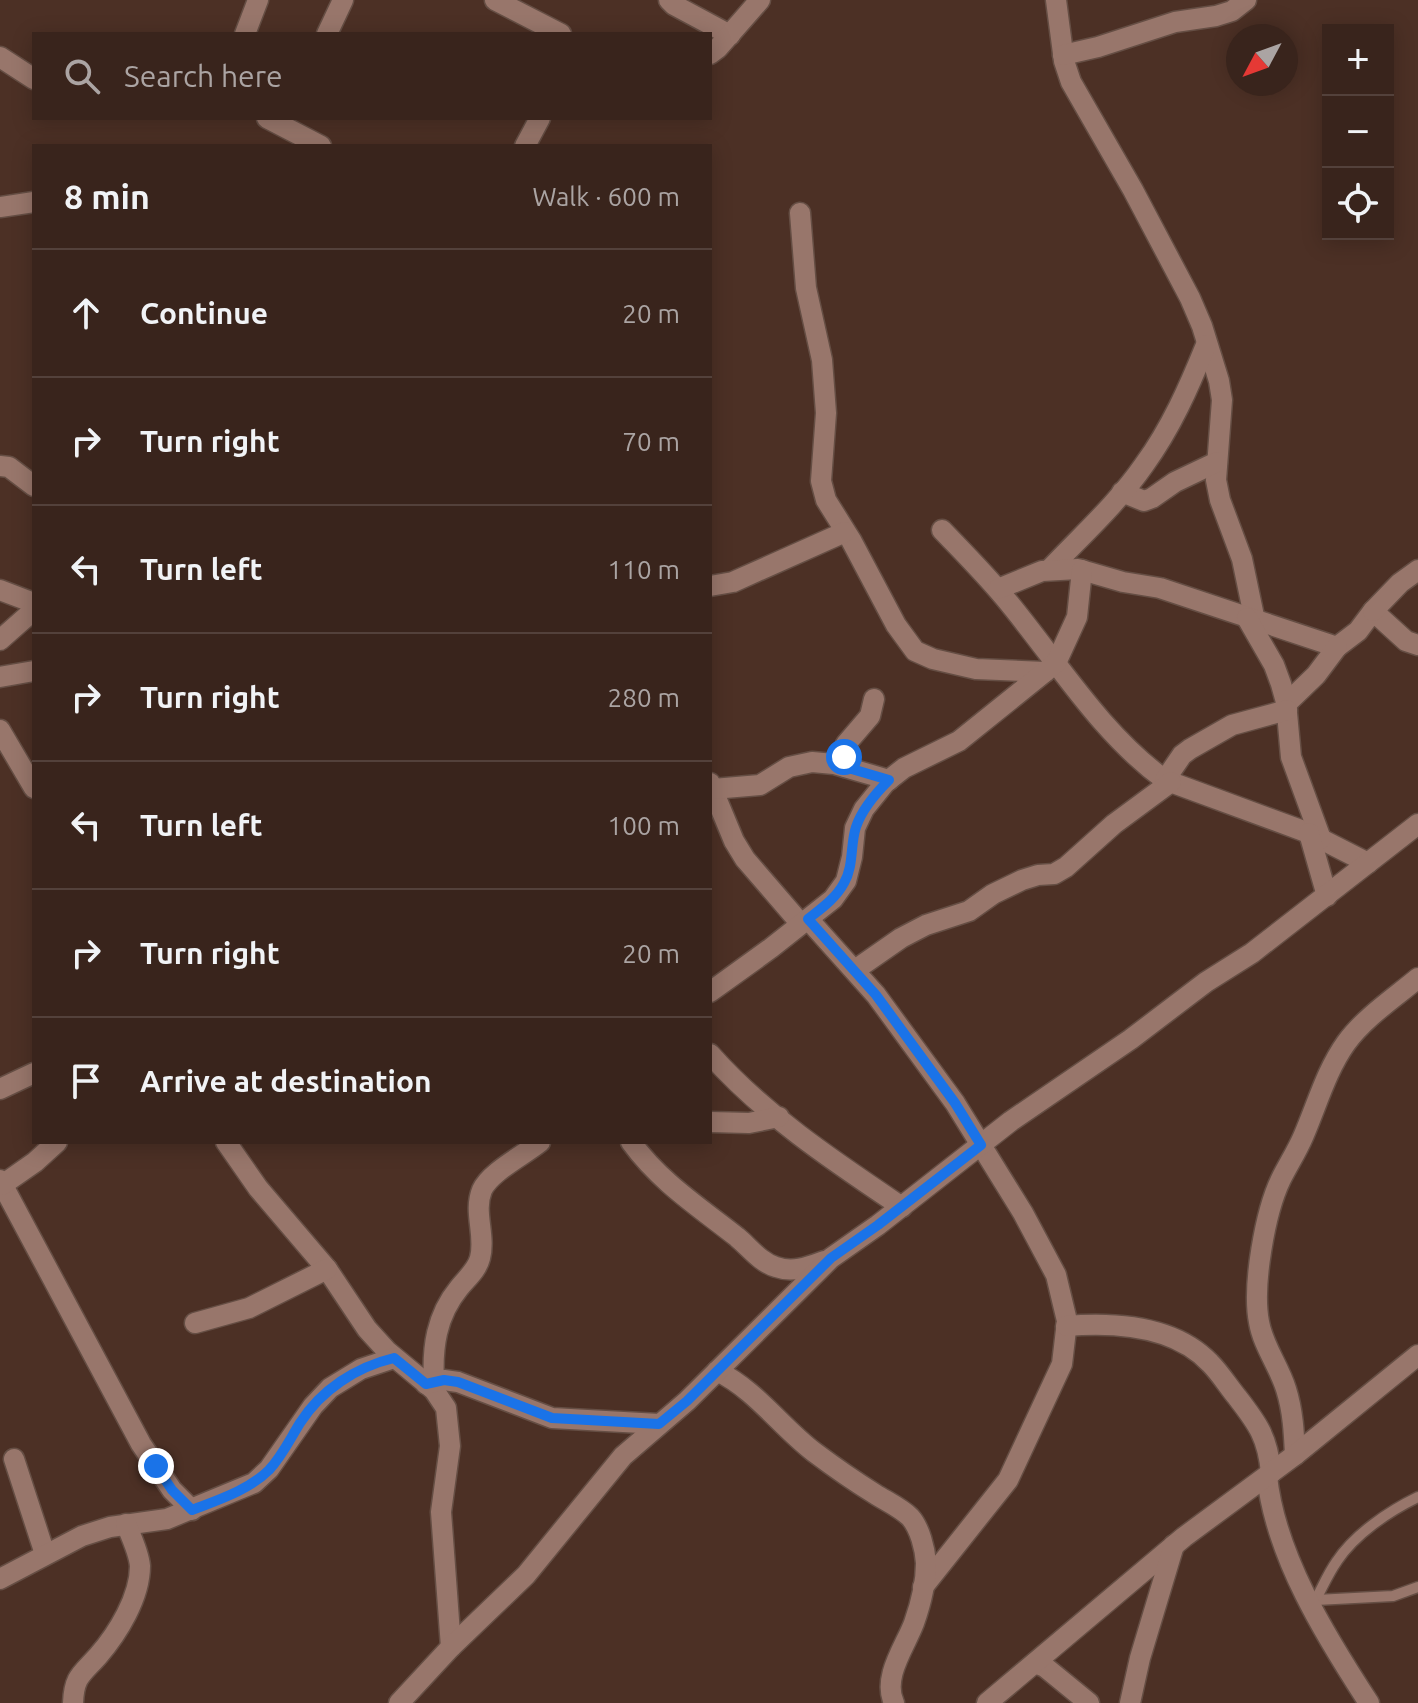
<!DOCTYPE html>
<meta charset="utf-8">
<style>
:root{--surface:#39241c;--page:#402c25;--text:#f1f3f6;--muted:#aba4a3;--line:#53413b}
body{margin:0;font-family:Ubuntu,sans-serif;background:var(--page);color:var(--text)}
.controls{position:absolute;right:24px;top:24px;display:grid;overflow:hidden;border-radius:0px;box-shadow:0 4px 20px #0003}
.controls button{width:72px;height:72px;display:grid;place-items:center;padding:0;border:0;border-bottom:2px solid var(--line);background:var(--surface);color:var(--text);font:40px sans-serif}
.compass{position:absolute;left:1226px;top:24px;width:72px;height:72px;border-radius:50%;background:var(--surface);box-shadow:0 4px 20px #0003;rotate:229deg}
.stop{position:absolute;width:24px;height:24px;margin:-18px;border:6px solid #1a73e8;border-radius:50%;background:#fff}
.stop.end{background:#1a73e8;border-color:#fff;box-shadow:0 2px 8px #0008}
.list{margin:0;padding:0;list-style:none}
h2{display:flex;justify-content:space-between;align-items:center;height:104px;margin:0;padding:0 32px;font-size:34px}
h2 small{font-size:26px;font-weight:400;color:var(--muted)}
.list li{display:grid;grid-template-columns:52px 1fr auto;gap:24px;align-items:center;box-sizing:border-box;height:128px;padding:0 32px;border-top:2px solid var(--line)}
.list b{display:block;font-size:30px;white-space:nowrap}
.list em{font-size:26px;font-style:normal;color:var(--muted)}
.icon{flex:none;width:44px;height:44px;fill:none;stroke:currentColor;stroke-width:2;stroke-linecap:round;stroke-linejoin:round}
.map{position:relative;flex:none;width:1418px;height:1703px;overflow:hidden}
.search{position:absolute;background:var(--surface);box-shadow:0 4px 20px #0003;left:32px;top:32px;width:680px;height:88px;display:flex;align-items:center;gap:20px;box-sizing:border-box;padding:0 28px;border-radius:0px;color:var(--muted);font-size:30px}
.panel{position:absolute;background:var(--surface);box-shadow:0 4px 20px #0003;left:32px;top:144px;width:680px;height:1000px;border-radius:0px}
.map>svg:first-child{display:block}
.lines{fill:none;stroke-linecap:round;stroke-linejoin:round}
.lane-casing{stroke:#654e44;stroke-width:13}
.street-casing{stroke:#654e44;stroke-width:23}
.lane{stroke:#98766b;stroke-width:10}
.street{stroke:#98766b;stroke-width:20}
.route{stroke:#1a73e8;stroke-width:10}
</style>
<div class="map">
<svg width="1418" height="1703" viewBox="0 0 1418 1703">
<rect width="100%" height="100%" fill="#4c3025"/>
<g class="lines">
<defs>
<g id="lane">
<polyline points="1316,1600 1393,1596 1418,1587"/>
<path d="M 1312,1606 C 1321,1591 1327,1575 1337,1561 C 1355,1534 1389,1511 1418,1497"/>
</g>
<g id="street">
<polyline points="495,0 561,34"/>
<polyline points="669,0 674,5 730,35"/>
<polyline points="1056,0 1064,61 1071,82 1133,190 1190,298 1202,326 1219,381 1222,400 1216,480 1220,500 1242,559 1255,621"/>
<polyline points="245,34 258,0"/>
<polyline points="327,34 343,0"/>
<polyline points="710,54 718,48 760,0"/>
<polyline points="1063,55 1098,47 1175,22 1216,16 1232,11 1246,0"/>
<polyline points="0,57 34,79"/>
<polyline points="267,118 321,146"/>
<polyline points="525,146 540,118"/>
<polyline points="0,207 34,202"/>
<polyline points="800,213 806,288 822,360 826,413 821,481 826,500 851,540 896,625 915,651 933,659 976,669 1045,672"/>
<polyline points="0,466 9,467 34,486"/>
<polyline points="1122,492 1144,501 1152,498 1175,482 1217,462"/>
<path d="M 942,530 C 963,552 985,574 1004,597 C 1056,659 1099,732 1165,780 L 1309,833 L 1368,863"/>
<path d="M 1049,570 C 1081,536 1117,504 1144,465 C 1171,428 1189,387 1206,345"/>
<polyline points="710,586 733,582 845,532"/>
<polyline points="998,589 1042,571 1078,569 1123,582 1160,588 1337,647 1358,631 1373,611 1406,641 1418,645"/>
<polyline points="0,590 34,603"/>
<polyline points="1373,611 1400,583 1418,570"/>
<polyline points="1247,618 1274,665 1281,684 1286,702 1291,757 1321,839"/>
<polyline points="0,640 34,610"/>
<polyline points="0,677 34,671"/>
<polyline points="1286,704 1316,675 1337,647"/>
<polyline points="0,730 34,788"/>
<polyline points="845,767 846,744 870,716 874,699"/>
<polyline points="1165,780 1182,755 1190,749 1232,725 1287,710"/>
<polyline points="710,783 734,841 745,859 801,924"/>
<polyline points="713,789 760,785 789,767 812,762 834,764 889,780"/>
<polyline points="1309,833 1327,896"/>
<polyline points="808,919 876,995 955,1103 1023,1213 1056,1275 1067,1321 1062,1364 1008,1480 923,1587"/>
<polyline points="855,970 901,938 926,925 969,911 993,894 1022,880 1038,875 1054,874 1066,867 1114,824 1171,782"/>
<polyline points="710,992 771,948 833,899 846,881 852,857 855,828 864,809 885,783 904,768 959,741 1056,663 1077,617 1082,570"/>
<path d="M 710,1054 C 764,1115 835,1162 902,1207"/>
<polyline points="0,1089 34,1073"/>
<polyline points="710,1122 749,1123 779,1117"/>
<polyline points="226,1142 258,1188 327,1269 367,1329 387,1351 434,1390 446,1408 450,1446 441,1512 451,1647"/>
<path d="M 631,1142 C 660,1182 699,1207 737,1237 C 750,1248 760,1262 776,1267 C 793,1273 808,1267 824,1261"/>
<polyline points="0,1180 141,1444 172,1490 192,1510"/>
<polyline points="2,1185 35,1162 57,1142"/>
<polyline points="195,1323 249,1308 327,1269"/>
<path d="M 1066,1326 C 1115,1322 1174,1325 1210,1363 C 1220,1373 1228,1386 1237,1397 C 1258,1424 1268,1438 1271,1473"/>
<path d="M 717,1371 C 756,1390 780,1426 814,1452 C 834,1467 854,1481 875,1494 C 886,1501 901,1508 910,1517 C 920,1528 925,1549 926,1563 C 926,1582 920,1606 914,1623 C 905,1647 882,1677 894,1703"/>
<path d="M 434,1382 C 432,1348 436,1316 459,1288 C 467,1278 477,1270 480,1258 C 486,1235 473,1212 482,1190 C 490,1172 524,1155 540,1142"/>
<polyline points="426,1384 444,1380 458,1382 552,1418 659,1424"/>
<path d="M 1295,1455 C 1294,1433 1293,1411 1286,1389 C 1279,1366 1263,1346 1259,1322 C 1252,1286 1265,1212 1281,1179 C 1288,1165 1297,1151 1303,1137 C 1317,1105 1326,1071 1346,1043 C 1364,1018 1394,998 1418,978"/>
<polyline points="14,1459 45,1554"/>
<path d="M 1267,1476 C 1275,1555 1326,1637 1369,1703"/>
<polyline points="0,1579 82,1536 110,1527 167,1519 254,1483 269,1469 313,1406 330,1388 361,1369 394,1358"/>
<polyline points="1035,1663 1045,1667 1089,1703"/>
<path d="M 73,1703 C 74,1676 82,1674 98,1656 C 118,1633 140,1597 140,1566 C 139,1553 131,1536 126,1524"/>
<polyline points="399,1703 451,1647 526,1575 623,1456 687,1401 831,1258 878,1225 1011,1121 1131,1039 1206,982 1252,953 1418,824"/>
<polyline points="987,1703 1184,1537 1295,1455 1418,1355"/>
<polyline points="1130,1703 1140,1658 1174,1545"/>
</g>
</defs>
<use href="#lane" class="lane-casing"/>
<use href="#street" class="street-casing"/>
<use href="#lane" class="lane"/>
<use href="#street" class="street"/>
</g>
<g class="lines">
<path class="route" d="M 156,1466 L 172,1490 L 192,1510 C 218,1500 249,1490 269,1470 C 282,1456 290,1439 300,1423 C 321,1390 356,1367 394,1358 L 426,1384 L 444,1380 L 458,1382 L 552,1418 L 659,1424 L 687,1401 L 831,1258 L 878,1225 L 981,1145 L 955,1103 L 876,995 L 808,919 C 822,908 836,898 844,883 C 854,866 850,845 856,827 C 862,809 876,793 889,780 L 845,767 L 844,757"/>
</g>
</svg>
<div class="controls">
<button>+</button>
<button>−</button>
<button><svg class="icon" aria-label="locate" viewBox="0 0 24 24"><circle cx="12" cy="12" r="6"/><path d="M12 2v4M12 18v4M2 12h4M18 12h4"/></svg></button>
</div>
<svg class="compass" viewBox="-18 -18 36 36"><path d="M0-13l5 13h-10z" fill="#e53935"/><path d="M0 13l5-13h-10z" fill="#aba4a3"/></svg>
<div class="stop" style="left:844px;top:757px"></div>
<div class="stop end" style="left:156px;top:1466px"></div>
<div class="search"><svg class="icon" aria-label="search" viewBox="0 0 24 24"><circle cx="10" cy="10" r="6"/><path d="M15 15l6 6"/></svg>Search here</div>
<section class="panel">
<h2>8 min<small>Walk · 600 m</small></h2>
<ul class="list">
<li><svg class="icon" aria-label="ahead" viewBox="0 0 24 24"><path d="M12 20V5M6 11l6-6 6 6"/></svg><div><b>Continue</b></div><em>20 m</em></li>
<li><svg class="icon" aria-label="right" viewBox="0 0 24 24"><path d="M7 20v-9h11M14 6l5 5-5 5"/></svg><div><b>Turn right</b></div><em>70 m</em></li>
<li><svg class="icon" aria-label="left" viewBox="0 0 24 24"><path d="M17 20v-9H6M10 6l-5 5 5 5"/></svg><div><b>Turn left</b></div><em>110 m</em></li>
<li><svg class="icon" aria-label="right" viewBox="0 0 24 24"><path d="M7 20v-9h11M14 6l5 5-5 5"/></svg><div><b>Turn right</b></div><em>280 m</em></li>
<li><svg class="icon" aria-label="left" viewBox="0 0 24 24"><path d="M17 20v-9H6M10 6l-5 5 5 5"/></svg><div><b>Turn left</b></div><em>100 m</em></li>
<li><svg class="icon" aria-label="right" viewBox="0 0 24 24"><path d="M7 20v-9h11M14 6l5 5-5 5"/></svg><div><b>Turn right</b></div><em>20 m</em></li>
<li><svg class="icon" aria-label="arrive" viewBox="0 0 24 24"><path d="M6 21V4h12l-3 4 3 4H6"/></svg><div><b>Arrive at destination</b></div></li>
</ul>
</section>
</div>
